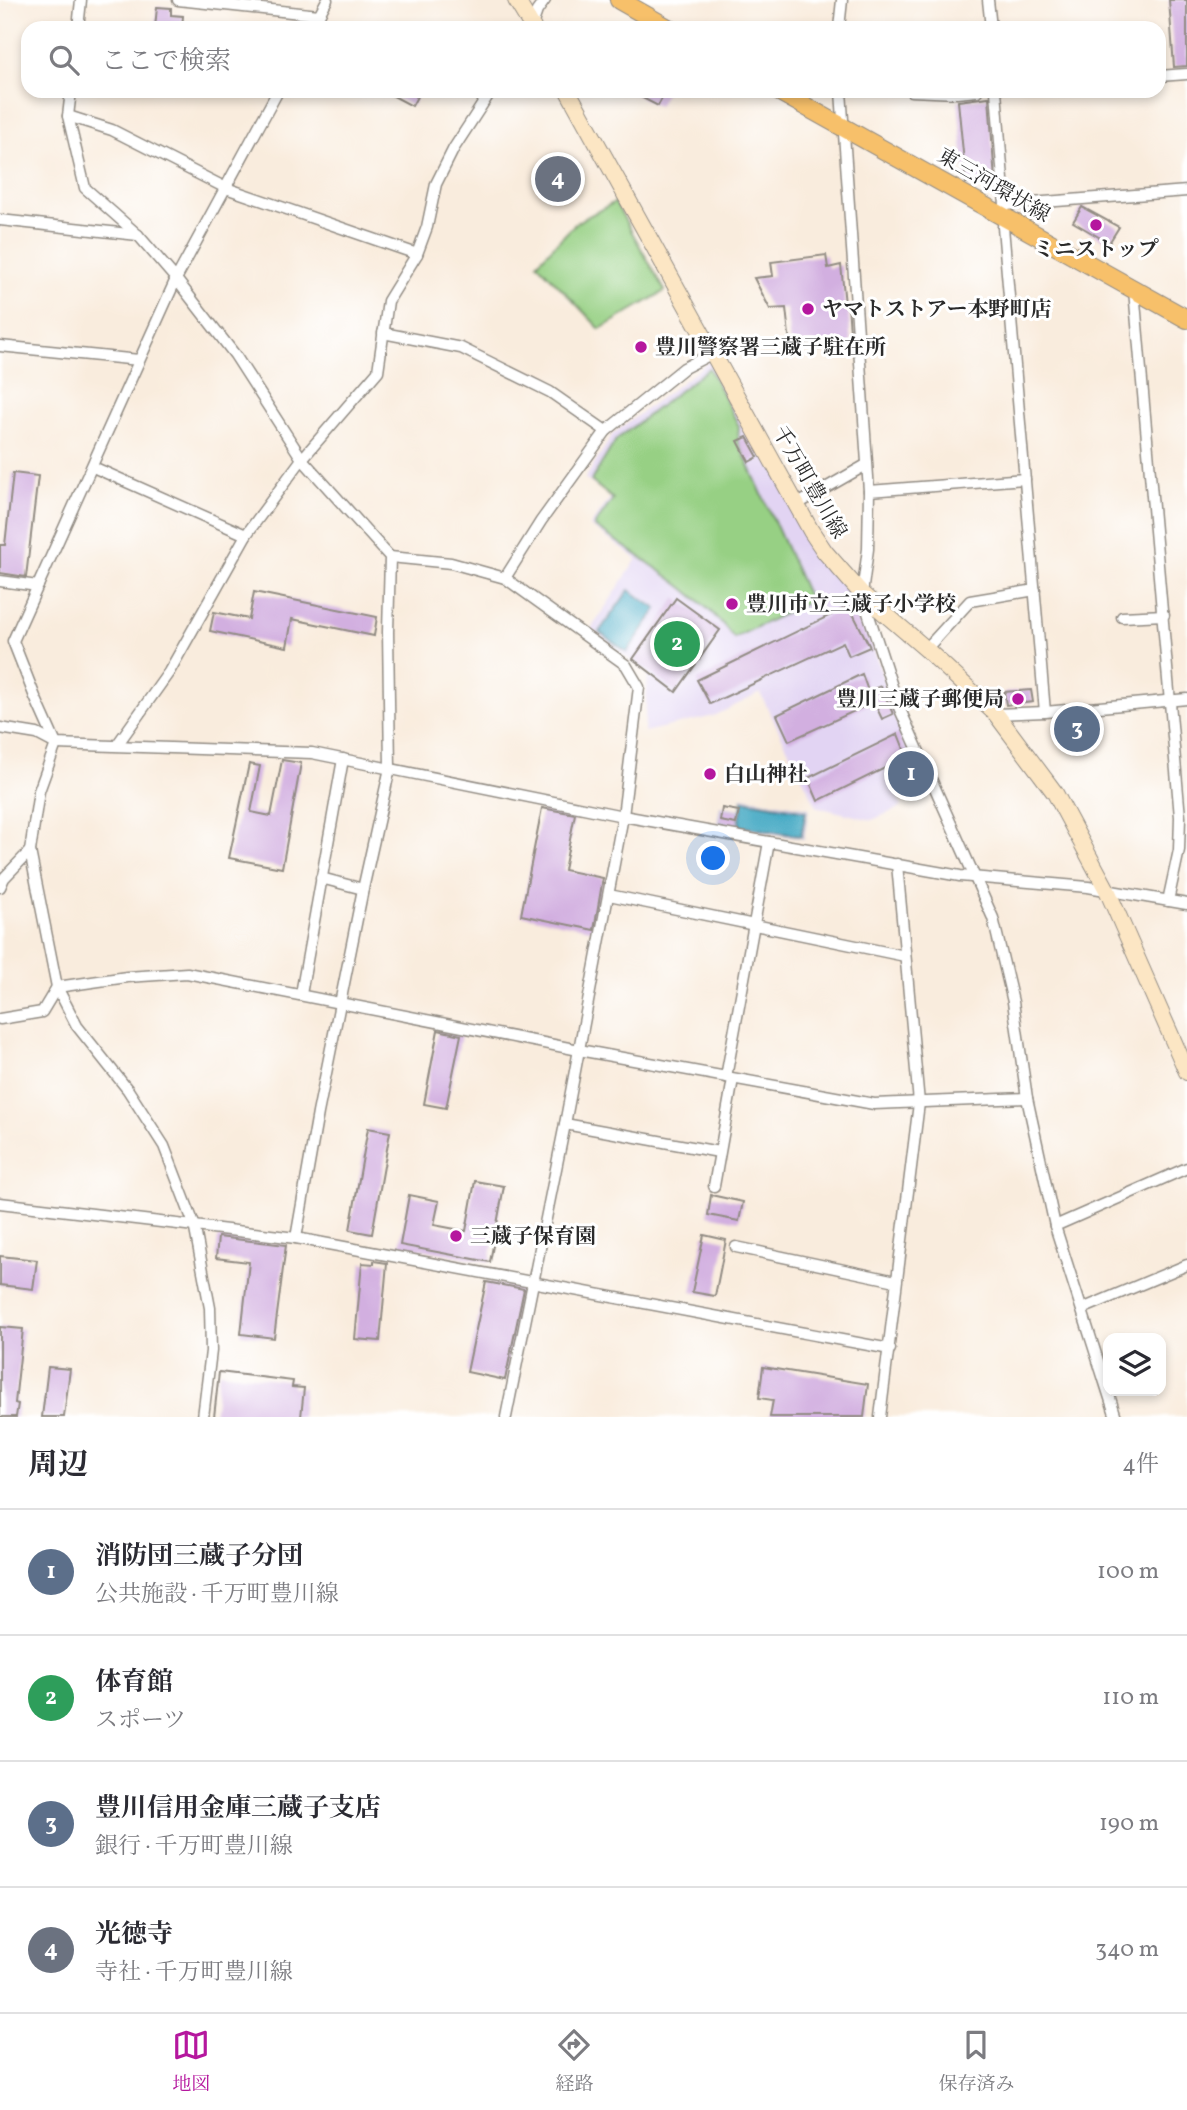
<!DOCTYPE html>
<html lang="ja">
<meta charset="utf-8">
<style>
:root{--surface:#fff;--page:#f2f2f3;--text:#2b2b33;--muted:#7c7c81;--line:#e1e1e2;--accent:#b5179e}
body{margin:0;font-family:Vollkorn,"Noto Serif JP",serif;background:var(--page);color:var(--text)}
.controls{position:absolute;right:21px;bottom:21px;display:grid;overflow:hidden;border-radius:14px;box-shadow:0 4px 10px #0003}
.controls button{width:63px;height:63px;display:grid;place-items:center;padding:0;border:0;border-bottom:2px solid var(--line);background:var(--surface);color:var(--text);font:35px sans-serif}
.you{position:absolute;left:714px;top:859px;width:24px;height:24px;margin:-18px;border:5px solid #fff;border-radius:50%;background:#1a73e8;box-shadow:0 0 0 10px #1a73e833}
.badge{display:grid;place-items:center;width:46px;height:46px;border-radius:50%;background:var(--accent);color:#fff;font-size:23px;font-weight:700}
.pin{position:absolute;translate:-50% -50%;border:4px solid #fff;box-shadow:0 2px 7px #0006}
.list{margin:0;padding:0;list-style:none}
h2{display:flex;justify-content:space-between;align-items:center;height:91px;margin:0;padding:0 28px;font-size:30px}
h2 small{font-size:23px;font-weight:400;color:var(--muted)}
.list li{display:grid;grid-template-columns:46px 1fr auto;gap:21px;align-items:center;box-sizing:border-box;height:126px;padding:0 28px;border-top:2px solid var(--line)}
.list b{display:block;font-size:26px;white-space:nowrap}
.list p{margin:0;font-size:23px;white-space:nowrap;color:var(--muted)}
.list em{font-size:23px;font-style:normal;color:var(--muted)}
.icon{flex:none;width:38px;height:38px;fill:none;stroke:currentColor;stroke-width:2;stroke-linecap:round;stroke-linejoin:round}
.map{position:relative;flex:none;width:1187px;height:1417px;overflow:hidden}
.search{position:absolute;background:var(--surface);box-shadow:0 4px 10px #0003;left:21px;right:21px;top:21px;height:77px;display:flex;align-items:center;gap:18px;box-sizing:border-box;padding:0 24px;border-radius:21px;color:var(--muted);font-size:26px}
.sheet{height:595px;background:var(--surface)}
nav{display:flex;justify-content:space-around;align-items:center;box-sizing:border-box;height:98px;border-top:2px solid var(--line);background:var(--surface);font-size:19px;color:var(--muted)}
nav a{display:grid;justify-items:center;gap:4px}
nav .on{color:var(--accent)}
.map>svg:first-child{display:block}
.built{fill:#e2d4f3}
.industrial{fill:#c5c0da}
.green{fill:#97d084;stroke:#617e58;stroke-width:2}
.water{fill:#43a8c3;stroke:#376a77;stroke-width:2}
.building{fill:#d2afe0}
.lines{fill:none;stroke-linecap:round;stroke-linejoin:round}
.street-casing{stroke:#928c84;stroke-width:13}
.secondary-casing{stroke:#928c84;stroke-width:18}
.primary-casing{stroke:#928c84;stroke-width:20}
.street{stroke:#fff;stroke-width:10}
.secondary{stroke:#fce6c4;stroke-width:16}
.primary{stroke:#f7c06b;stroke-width:18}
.poi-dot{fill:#b5179e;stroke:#fff;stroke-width:2.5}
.labels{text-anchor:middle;stroke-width:6;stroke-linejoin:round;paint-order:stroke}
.street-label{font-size:21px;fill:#2b2b2b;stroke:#fff}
.poi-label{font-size:21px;font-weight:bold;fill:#2b2b2b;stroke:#fff;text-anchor:start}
</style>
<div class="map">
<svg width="1187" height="1417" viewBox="0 0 1187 1417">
<rect width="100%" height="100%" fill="#fff"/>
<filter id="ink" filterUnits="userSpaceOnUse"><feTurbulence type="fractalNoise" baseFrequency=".0143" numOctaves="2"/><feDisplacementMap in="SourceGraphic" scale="14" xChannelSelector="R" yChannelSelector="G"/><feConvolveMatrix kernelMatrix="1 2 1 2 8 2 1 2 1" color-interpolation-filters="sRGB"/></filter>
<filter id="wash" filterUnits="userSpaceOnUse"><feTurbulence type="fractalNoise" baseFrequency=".00686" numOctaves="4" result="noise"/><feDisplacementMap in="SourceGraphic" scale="28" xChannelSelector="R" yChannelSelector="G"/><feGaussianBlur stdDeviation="1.57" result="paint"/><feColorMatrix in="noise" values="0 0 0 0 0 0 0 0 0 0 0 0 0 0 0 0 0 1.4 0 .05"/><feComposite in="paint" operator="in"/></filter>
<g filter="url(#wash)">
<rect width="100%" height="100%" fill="#f9ecdd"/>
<polygon class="built" points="710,361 845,582 866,625 898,725 914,760 887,774 902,807 872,820 817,807 760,693 714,716 644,732 648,674 591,629 637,559 590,526 611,497 585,479 613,434"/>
<polygon class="industrial" points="742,797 809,808 804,839 717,825 720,806 740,809"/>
<g class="green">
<polygon points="615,202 665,291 600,329 537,263 577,222"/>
<path d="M 709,368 L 739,426 L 738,441 L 810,601 L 734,638 C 699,591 641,559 594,526 L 613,499 L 591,481 L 616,440 Z"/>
</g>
<g class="water">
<polygon points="629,590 657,609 627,652 599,632"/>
<polygon points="743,800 806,811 801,836 739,826"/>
</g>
<g id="blocks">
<g class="building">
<polygon points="1169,0 1187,0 1187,66 1174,67"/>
<polygon points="157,7 171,8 171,15 183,16 182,28 155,28"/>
<polygon points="384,91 420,91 412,106"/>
<polygon points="629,91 666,91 658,106"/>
<polygon points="989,97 995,181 966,183 958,101"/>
<polygon points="1082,207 1119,227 1109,243 1073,222"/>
<polygon points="826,255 828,268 841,265 845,304 848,304 851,346 815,350 815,342 790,344 786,308 770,309 754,278 773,276 771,262"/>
<polygon points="747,437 758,457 749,462 738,441"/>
<polygon points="13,473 38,476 26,577 0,573 0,545 5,545"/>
<polygon points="254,592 377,617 374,636 292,619 287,647 210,631 214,612 249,619"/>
<polygon points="676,598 720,630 676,692 633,659"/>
<polygon points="849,606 870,647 849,656 843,642 710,704 697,680"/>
<polygon points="862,674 868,691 881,686 893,714 882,719 874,702 789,741 777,715"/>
<polygon points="1031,690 1033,702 1006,705 1004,692"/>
<polygon points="1096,715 1098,732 1088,734 1089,740 1060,743 1058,719"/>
<polygon points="898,734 911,767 915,766 920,775 906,782 897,762 818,801 808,778"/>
<polygon points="282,760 301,763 282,868 229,858 249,764 260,766 251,812 271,816"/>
<polygon points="542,808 575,814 564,870 603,878 594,930 521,915"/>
<polygon points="722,808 739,811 736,824 720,821"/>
<polygon points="438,1030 461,1035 446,1108 424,1104"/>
<polygon points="368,1128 390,1132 372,1234 350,1230"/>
<polygon points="475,1181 504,1186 490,1262 400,1245 409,1195 439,1201 434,1225 466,1231"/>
<polygon points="711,1195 743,1202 739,1221 708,1215"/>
<polygon points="704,1235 726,1240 715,1296 692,1292"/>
<polygon points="218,1237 286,1245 274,1338 241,1334 249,1262 216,1258"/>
<polygon points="0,1256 37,1260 33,1289 0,1285"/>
<polygon points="374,1261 387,1263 380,1341 355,1339 362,1263 374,1264"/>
<polygon points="486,1282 524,1289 505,1380 467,1372"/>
<polygon points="0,1327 23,1329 15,1403 18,1404 16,1417 0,1417"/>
<polygon points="48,1367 70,1369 64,1417 42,1417"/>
<polygon points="763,1367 868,1384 864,1417 770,1417 773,1400 759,1398"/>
<polygon points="219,1372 293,1381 292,1387 304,1388 301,1417 214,1417"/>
</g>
</g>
</g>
<g filter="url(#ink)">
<use href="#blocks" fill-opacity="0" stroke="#928c84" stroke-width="2"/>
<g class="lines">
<defs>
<g id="street">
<polyline points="178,0 319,15"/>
<polyline points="988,0 991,28"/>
<polyline points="78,28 81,0"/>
<polyline points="312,28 327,0"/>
<polyline points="531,28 537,11 545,0"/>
<polyline points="839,28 842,0"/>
<polyline points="1159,76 1187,74"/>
<polyline points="71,91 68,116 85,188 138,235 176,279 235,355 302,459 390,557 388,632 390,768 363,889 318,1113 296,1238"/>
<polyline points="841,91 869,491 868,549 862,594 898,705 993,918 1013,1002 1027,1098 1055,1226 1116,1417"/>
<polyline points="911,91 957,93 977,91"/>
<polyline points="996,91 1005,205 1003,227 1045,712"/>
<polyline points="68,116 112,130 226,188 417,254"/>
<polyline points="1005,205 1187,191"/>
<polyline points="0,220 138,235"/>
<polyline points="1134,290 1180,817 1179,850 1168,901"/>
<polyline points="383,333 461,348 550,392 606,431"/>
<polyline points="0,346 139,360"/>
<polyline points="93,467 246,535"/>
<polyline points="869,491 1025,479"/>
<polyline points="796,505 866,465"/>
<polyline points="390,557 451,563 505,578 626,665 639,687 623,816 565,1124 506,1417"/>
<polyline points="505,578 541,521 606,431 684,368 713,353"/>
<polyline points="0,581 38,586"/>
<polyline points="1122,617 1164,615"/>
<polyline points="926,649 970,601 1035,590"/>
<polyline points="996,714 1045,712 1187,699"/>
<polyline points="0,728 37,734 56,744 312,753 623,816 960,876 1088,887 1187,904"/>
<polyline points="117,745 169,672 246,535 302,459 378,371 388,301 417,254 427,227 436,184 454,148 491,91"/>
<polyline points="321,878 363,889"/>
<polyline points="0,887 4,878 30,851"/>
<polyline points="609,895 905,956"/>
<polyline points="57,987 127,977 187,973 579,1050 874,1104 1027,1098"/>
<polyline points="301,994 343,759"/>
<polyline points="0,1019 42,1012 57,987"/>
<polyline points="726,1077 769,842"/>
<polyline points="565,1124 719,1152"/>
<polyline points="714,1186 733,1079"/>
<polyline points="0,1203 296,1238 890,1349"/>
<polyline points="1055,1226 1187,1168"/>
<polyline points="736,1247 896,1281"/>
<polyline points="1082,1309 1187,1265"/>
<polyline points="203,1417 211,1351 210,1308 194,1224 164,1146 128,1090 77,1026 57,987 30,851 39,791 56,744 35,697 13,641 176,279 278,91"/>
<polyline points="880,1417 919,1103 897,864"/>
</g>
<g id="secondary">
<polyline points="516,0 533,28"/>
<polyline points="568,91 811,531 825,552 862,594 926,649 996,714 1055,793 1107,890 1187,1072"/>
</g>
<g id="primary">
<polyline points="619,0 668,28"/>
<polyline points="778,91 1187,319"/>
</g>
</defs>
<use href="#street" class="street-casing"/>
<use href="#secondary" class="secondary-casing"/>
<use href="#primary" class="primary-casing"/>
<use href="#street" class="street"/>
<use href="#secondary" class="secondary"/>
<use href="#primary" class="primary"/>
</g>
</g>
<g class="poi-dot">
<circle cx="1096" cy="225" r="7"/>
<circle cx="808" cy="309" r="7"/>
<circle cx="641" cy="347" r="7"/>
<circle cx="732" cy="604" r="7"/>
<circle cx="1018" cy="699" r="7"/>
<circle cx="710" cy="774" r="7"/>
<circle cx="456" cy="1236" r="7"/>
</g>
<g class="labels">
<g class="street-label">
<text transform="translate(994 185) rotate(30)" y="7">東三河環状線</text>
<text transform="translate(810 482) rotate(60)" y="7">千万町豊川線</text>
</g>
<g class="poi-label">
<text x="1096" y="256" text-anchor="middle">ミニストップ</text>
<text x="822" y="316">ヤマトストアー本野町店</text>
<text x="655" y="354">豊川警察署三蔵子駐在所</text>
<text x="746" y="611">豊川市立三蔵子小学校</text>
<text x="1004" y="706" text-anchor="end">豊川三蔵子郵便局</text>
<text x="724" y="781">白山神社</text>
<text x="470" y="1243">三蔵子保育園</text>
</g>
</g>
</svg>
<div class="controls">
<button><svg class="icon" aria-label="layers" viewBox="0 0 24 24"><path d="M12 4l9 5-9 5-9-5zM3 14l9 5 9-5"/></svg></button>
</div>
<div class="you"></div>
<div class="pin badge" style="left:911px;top:774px;background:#5c6f8a">1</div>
<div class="pin badge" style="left:677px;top:644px;background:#2e9e5b">2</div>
<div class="pin badge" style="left:1077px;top:729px;background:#5c6f8a">3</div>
<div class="pin badge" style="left:558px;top:179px;background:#6b7280">4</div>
<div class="search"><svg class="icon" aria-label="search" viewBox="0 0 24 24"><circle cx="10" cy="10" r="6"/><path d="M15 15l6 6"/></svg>ここで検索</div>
</div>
<section class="sheet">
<h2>周辺<small>4件</small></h2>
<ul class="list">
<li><span class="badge" style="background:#5c6f8a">1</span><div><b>消防団三蔵子分団</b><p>公共施設 · 千万町豊川線</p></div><em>100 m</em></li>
<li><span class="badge" style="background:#2e9e5b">2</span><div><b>体育館</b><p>スポーツ</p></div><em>110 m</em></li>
<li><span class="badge" style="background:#5c6f8a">3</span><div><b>豊川信用金庫三蔵子支店</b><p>銀行 · 千万町豊川線</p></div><em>190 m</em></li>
<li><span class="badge" style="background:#6b7280">4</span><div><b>光徳寺</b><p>寺社 · 千万町豊川線</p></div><em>340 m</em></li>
</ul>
</section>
<nav>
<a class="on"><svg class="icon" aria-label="map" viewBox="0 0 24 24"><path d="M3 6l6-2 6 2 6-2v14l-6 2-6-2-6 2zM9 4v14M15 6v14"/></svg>地図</a>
<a><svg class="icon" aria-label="directions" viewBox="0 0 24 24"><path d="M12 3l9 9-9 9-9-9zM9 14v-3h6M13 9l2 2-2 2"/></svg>経路</a>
<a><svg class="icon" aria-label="saved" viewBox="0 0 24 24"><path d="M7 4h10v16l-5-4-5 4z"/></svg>保存済み</a>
</nav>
